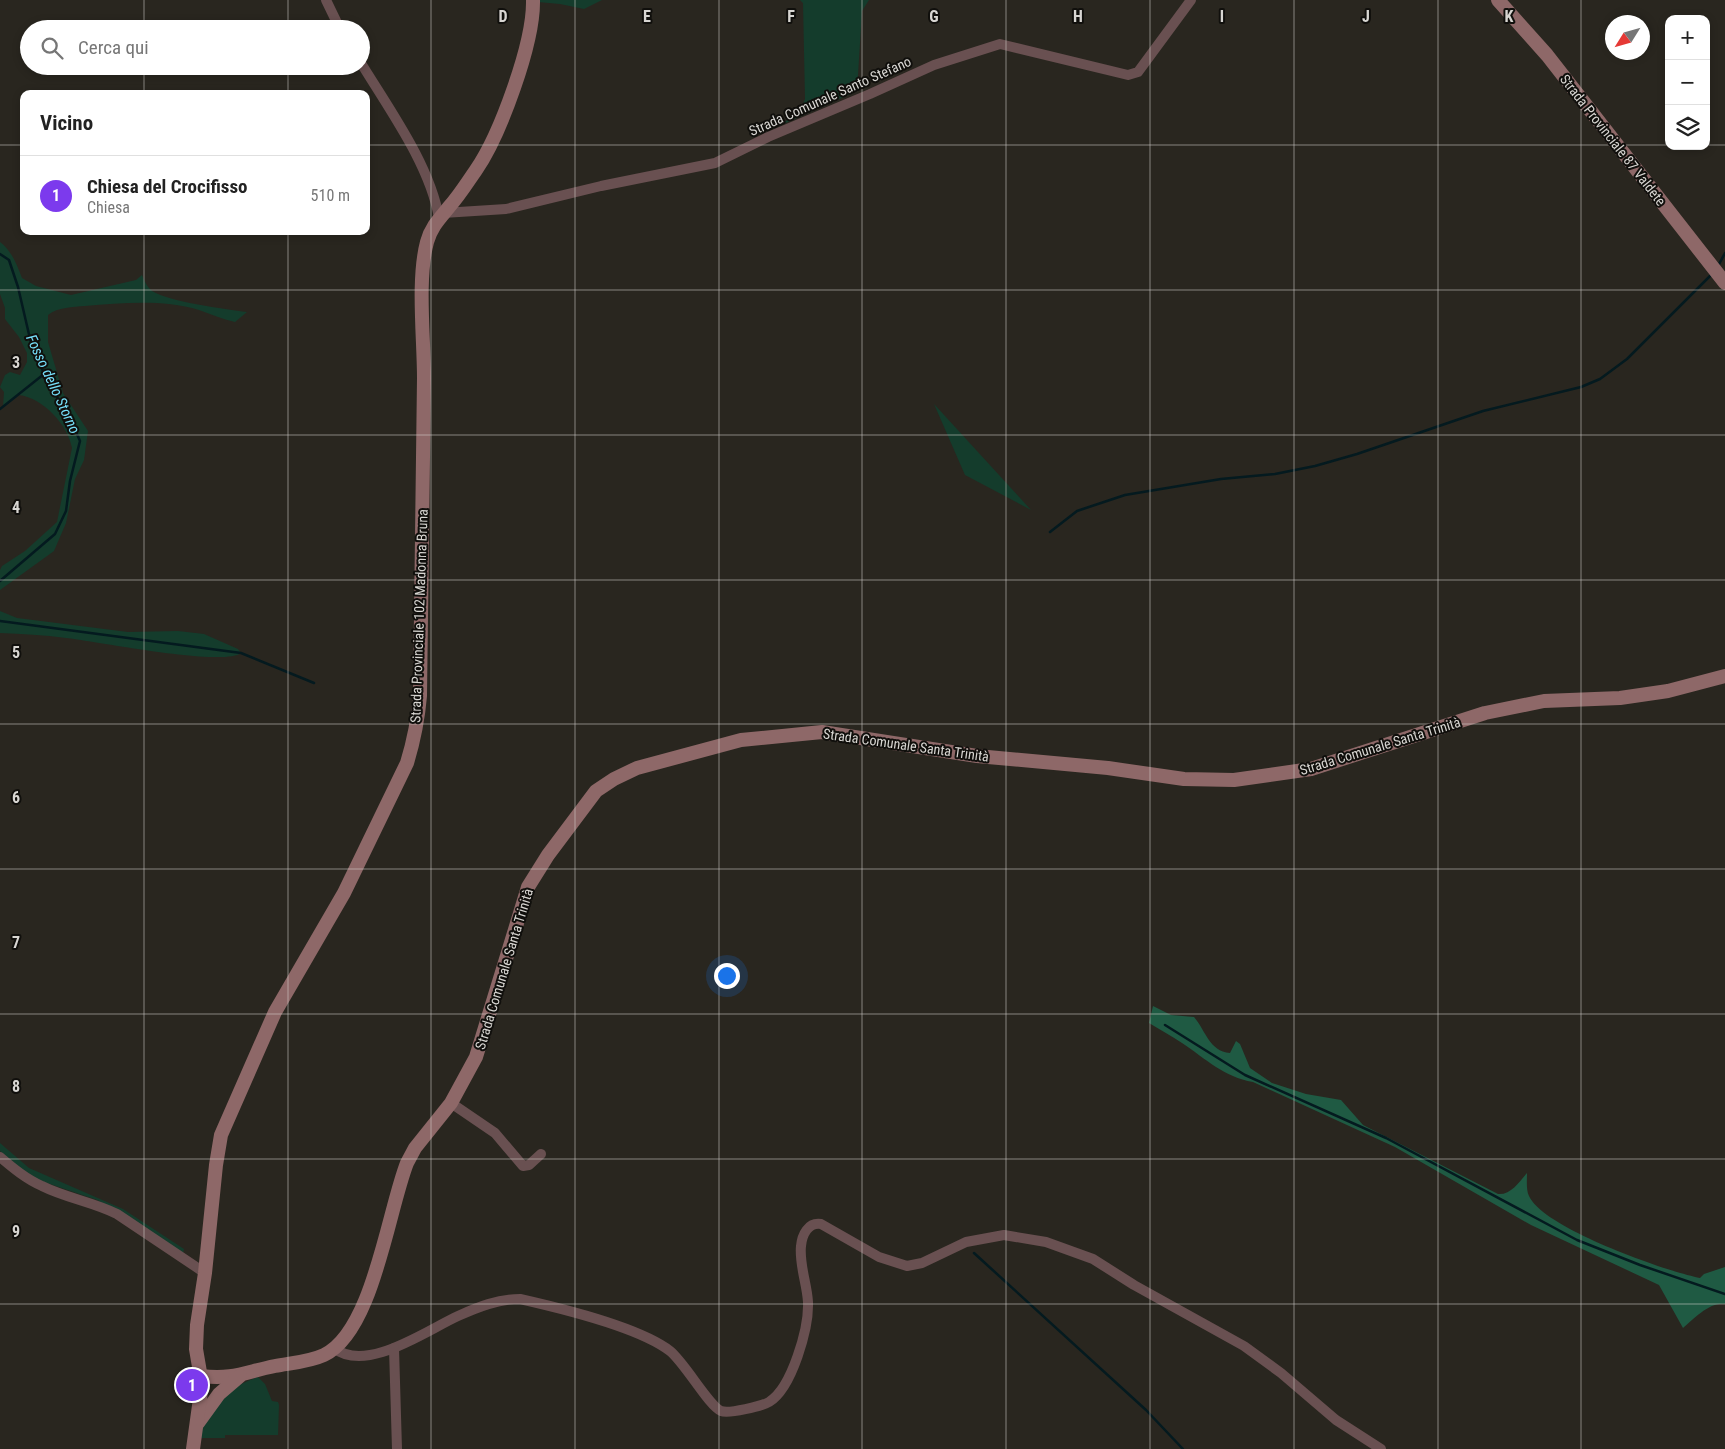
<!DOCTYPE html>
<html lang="it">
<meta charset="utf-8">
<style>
:root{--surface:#fff;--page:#f6f6f6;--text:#222;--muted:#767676;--line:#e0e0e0;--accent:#7c3aed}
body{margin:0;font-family:"Roboto Condensed",sans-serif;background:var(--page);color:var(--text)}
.controls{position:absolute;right:15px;top:15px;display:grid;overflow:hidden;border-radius:10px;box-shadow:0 2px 8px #0003}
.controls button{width:45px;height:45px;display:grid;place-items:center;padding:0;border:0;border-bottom:1px solid var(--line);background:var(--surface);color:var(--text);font:25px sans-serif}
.compass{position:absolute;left:1605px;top:15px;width:45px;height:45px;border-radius:50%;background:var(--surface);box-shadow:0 2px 8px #0003;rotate:233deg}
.you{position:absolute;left:726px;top:975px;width:18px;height:18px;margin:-12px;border:4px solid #fff;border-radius:50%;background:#1a73e8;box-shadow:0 0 0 8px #1a73e833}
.badge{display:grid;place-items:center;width:32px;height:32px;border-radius:50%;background:var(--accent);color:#fff;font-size:16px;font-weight:700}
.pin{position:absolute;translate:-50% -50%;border:2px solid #fff;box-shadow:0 1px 5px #0006}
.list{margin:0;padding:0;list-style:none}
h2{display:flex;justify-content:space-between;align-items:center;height:65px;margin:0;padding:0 20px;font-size:21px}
h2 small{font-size:16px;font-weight:400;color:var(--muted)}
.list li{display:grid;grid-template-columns:32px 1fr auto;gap:15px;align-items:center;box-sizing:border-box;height:80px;padding:0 20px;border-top:1px solid var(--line)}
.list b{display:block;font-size:19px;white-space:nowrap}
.list p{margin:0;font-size:16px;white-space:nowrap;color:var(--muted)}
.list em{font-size:16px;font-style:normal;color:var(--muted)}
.icon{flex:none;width:28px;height:28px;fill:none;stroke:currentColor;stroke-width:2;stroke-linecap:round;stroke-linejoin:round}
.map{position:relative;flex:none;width:1725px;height:1449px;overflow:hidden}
.search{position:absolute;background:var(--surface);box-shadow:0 2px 8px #0003;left:20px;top:20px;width:350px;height:55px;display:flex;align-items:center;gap:12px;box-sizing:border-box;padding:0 18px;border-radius:28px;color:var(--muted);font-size:19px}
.panel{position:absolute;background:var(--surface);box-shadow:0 2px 8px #0003;left:20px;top:90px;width:350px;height:145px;border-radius:10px}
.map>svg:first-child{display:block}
.green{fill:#143c2c}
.forest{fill:#1f5a43}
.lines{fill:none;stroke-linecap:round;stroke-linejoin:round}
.stream{stroke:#041a1f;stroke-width:2.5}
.street{stroke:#695051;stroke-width:10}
.secondary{stroke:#8e6868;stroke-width:14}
.grid{fill:none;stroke:#d8d6d2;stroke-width:1;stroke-opacity:0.55}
.labels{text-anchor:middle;stroke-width:4;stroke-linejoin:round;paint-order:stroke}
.street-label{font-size:14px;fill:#d8d6d2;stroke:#100f0c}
.water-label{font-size:15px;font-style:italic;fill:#75ddf7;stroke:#100f0c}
.grid-label{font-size:16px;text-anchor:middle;font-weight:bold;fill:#d8d6d2;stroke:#100f0c;stroke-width:4;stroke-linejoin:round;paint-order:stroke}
</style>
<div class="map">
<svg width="1725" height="1449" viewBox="0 0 1725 1449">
<rect width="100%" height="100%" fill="#29261f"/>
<g class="green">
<polygon points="538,0 602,0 584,9 560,4 538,2"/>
<path d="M 800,0 L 869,0 L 862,11 L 857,91 L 772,129 C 786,121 799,115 805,99 L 803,3 Z"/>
<path d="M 0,242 C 12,251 17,265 22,278 L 36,286 L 71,295 L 136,280 L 142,275 C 144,280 147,287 152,291 C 170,302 225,309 247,312 L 235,322 C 222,319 211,314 199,310 C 162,299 123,303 85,306 C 73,307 58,307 48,315 L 48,342 L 63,393 L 88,431 L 84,460 L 75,479 L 66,523 L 54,551 L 0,590 L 0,570 L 2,566 L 25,551 L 57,522 L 72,448 C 68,425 43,398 19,395 L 3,407 L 4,392 L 0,387 L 5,375 L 10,372 L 20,375 L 27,362 L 27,353 L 19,337 L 5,319 L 5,308 L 0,294 Z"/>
<polygon points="934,404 1031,510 965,475"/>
<path d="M 0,611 L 17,618 L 128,632 L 178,631 L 204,634 L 238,649 L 241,653 C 223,667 95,641 66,638 C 44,635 22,634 0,633 Z"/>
<polygon points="0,1143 29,1168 123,1209 184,1249 183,1254 97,1200 41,1181 20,1168 0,1151"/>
<path d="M 258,1377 L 265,1384 L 272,1401 L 278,1402 L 279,1405 L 278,1435 L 225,1435 L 225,1438 L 199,1438 C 202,1409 232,1385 258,1377 Z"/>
</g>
<path class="forest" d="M 1153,1006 L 1171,1015 L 1194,1017 C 1206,1031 1209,1051 1230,1053 L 1236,1041 L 1240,1044 L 1250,1068 L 1272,1083 L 1306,1094 L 1341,1100 L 1363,1125 L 1498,1194 C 1511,1195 1519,1182 1527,1173 C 1527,1180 1526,1190 1529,1196 C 1543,1228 1665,1271 1700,1278 L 1704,1274 L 1725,1267 L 1725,1304 C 1709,1302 1694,1319 1683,1328 L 1659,1285 L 1531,1225 L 1395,1147 L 1253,1082 C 1224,1077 1206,1059 1182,1043 C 1172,1036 1160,1030 1149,1023 Z"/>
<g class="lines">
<g class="stream">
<polyline points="0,254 9,260 18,287 31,343 48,383 69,416 80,441 70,481 66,511 55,534 0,581"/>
<polyline points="1718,266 1725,253"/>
<polyline points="0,409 44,374"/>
<polyline points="1050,532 1077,511 1125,495 1221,479 1275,474 1315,466 1357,454 1483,411 1581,387 1600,379 1627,359 1712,274"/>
<polyline points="0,621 241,653 314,683"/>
<polyline points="1165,1025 1245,1075 1386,1138 1577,1240 1640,1265 1725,1294"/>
<polyline points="974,1253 1146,1410 1183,1449"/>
</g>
<g class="street">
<polyline points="326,0 340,29"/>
<path d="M 361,63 C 389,109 430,165 439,218"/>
<polyline points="443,213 506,209 601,186 715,163 768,137 870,94 934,65 1000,44 1128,75 1138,72 1191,0"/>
<polyline points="451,1103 495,1133 523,1166 529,1165 541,1154"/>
<path d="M 0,1157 C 13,1168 26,1179 42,1186 C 66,1198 93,1202 117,1214 L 205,1273"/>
<path d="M 334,1348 C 366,1374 427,1330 458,1316 C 478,1307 498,1299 520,1299 C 560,1308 639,1327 670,1351 C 685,1363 709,1406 721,1411 C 729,1414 762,1406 769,1402 C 792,1388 809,1328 808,1302 C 807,1284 799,1264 801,1246 C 802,1235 808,1222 821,1224 L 879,1257 L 907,1266 L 922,1263 L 966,1242 L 1004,1235 L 1046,1242 L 1093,1259 L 1134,1285 L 1244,1346 L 1281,1373 L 1336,1420 L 1381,1449"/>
<polyline points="394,1348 397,1449"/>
</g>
<g class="secondary">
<polyline points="1498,0 1547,55 1725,283"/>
<path d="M 201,1376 C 233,1380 245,1372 275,1366 C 291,1363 309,1362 324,1355 C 373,1332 388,1211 407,1163 L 415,1148 L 451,1103 L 476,1057 L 528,887 L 548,855 L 596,791 L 614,779 L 637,768 L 741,740 L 822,732 L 977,756 L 1108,768 L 1184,779 L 1234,780 L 1311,769 L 1485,713 L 1544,701 L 1620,698 L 1668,691 L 1725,676"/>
<polyline points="198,1423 219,1394 240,1376"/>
<path d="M 193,1449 L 202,1384 L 196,1349 L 197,1325 L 205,1273 L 216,1165 L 221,1135 L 275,1012 L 344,893 L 407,763 C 414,740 418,720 420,696 C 422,590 423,484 424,378 C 424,338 417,280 427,242 C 431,227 440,218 449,207 C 459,196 467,183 476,170 C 500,135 534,43 533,0"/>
</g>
</g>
<path class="grid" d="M 144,0 L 144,29M 288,0 L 288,29M 431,0 L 431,1449M 575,0 L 575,1449M 719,0 L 719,1449M 862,0 L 862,1449M 1006,0 L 1006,1449M 1150,0 L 1150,1449M 1294,0 L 1294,1449M 1438,0 L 1438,1449M 1581,0 L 1581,1449M 144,66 L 144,94M 288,66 L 288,94M 0,145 L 24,145M 366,145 L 1669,145M 1706,145 L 1725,145M 144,231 L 144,1449M 288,231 L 288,1449M 0,290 L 1725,290M 0,435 L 1725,435M 0,580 L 1725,580M 0,724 L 1725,724M 0,869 L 1725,869M 0,1014 L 1725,1014M 0,1159 L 1725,1159M 0,1304 L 1725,1304"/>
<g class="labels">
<g class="street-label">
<text transform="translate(830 96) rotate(-24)" y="5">Strada Comunale Santo Stefano</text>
<text transform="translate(1613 140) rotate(52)" y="5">Strada Provinciale 87 Valdete</text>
<text transform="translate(419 616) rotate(-88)" y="5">Strada Provinciale 102 Madonna Bruna</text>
<text transform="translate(906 745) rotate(8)" y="5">Strada Comunale Santa Trinità</text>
<text transform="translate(1380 746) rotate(-17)" y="5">Strada Comunale Santa Trinità</text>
<text transform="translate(504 969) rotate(-73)" y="5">Strada Comunale Santa Trinità</text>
</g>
<g class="water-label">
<text transform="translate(53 384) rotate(65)" y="5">Fosso dello Storno</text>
</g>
</g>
<g class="grid-label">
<text x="503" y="22">D</text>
<text x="647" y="22">E</text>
<text x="791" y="22">F</text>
<text x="934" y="22">G</text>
<text x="1078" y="22">H</text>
<text x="1222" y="22">I</text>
<text x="1366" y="22">J</text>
<text x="1509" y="22">K</text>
<text x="16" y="368">3</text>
<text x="16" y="513">4</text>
<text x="16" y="658">5</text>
<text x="16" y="803">6</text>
<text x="16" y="948">7</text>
<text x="16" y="1092">8</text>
<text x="16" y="1237">9</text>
</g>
</svg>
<div class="controls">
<button>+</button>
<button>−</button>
<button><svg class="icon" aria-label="layers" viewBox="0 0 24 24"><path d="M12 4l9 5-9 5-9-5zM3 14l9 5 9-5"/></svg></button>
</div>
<svg class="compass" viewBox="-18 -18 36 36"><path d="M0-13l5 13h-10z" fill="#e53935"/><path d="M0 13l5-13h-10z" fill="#767676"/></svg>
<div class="you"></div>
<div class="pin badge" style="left:192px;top:1385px">1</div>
<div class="search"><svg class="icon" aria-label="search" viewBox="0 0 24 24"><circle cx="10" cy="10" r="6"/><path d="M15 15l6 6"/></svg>Cerca qui</div>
<section class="panel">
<h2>Vicino<small></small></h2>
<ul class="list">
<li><span class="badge">1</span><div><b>Chiesa del Crocifisso</b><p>Chiesa</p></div><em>510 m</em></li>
</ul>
</section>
</div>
